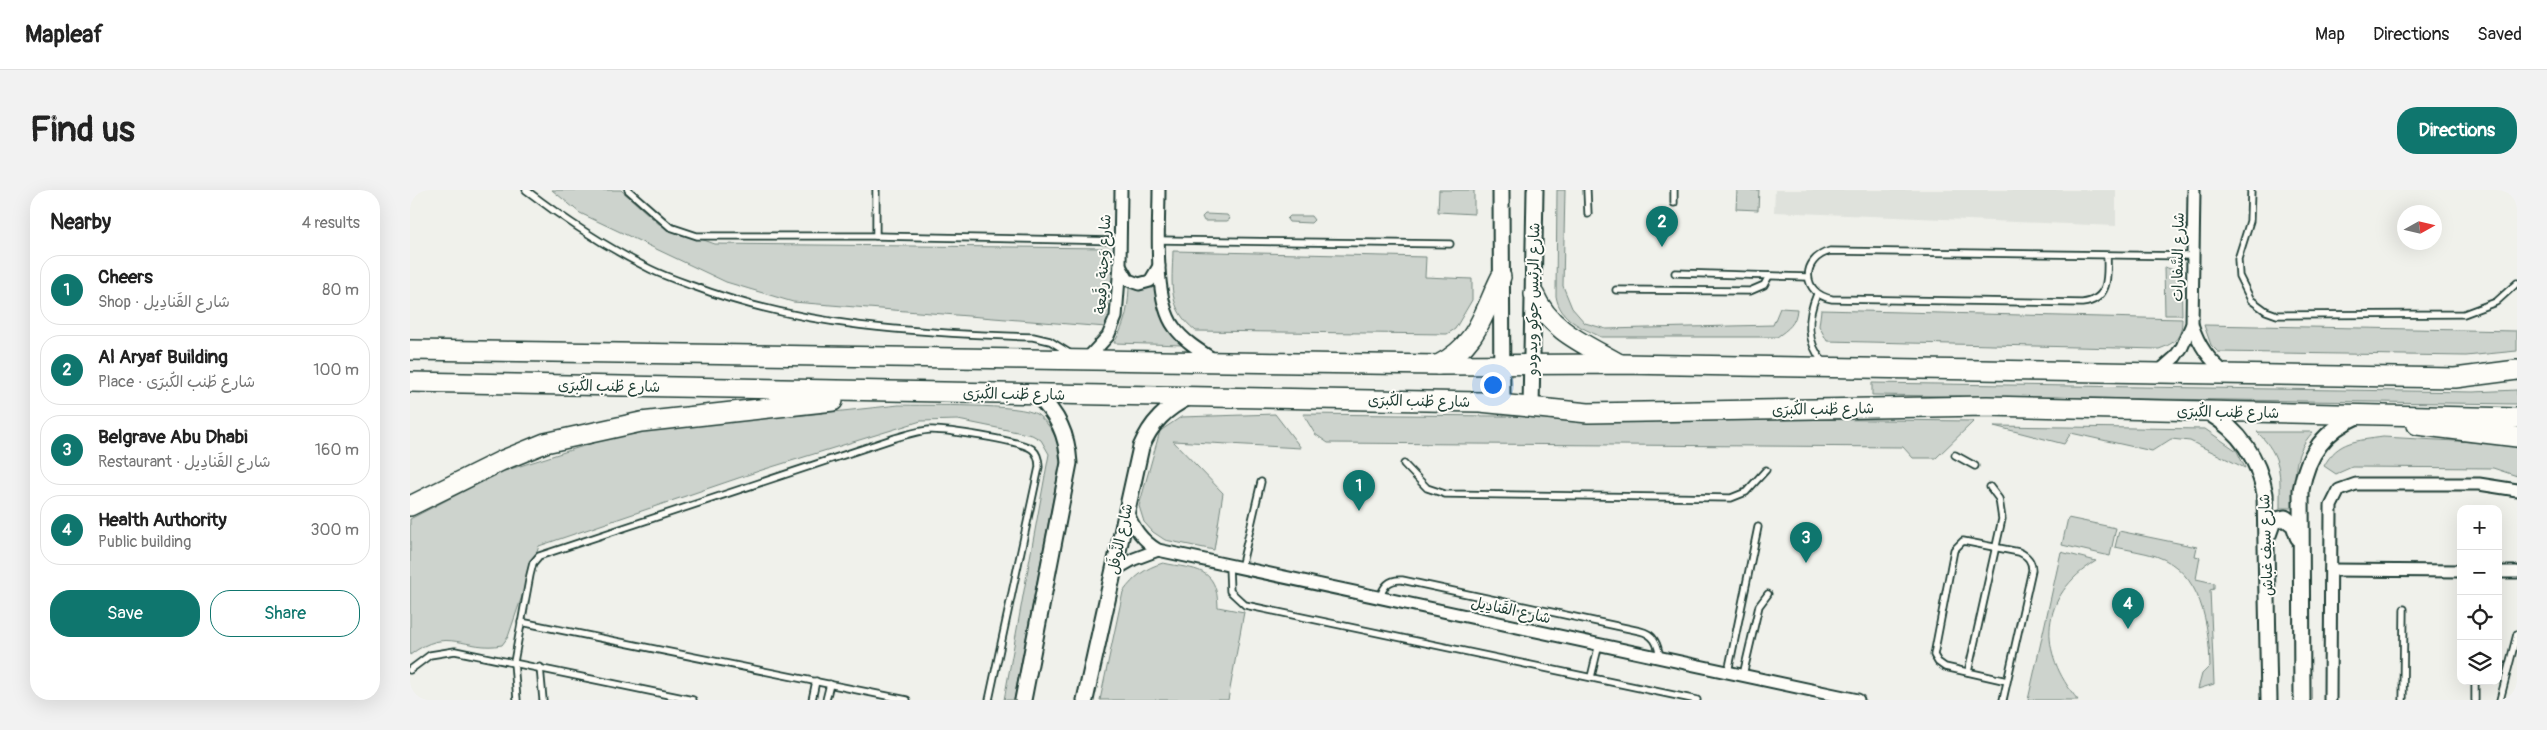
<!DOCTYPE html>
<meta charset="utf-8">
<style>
:root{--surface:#fff;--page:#f2f2f2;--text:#222;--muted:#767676;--line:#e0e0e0;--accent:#0f766e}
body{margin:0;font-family:Pangolin,"Playpen Sans Arabic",sans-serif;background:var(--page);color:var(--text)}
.controls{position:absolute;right:15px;bottom:15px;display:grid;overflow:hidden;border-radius:10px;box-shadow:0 5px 20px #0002}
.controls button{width:45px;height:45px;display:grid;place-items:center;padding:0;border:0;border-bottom:1px solid var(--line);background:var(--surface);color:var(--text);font:25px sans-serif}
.compass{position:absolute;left:1987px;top:15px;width:45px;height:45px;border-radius:50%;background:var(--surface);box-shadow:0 5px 20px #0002;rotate:82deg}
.you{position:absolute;left:1082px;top:194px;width:18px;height:18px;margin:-12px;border:4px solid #fff;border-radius:50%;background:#1a73e8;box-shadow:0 0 0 8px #1a73e833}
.badge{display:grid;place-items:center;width:32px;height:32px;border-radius:50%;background:var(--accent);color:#fff;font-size:16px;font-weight:700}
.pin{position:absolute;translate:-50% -41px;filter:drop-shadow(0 1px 2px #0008)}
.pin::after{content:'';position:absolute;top:26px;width:18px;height:15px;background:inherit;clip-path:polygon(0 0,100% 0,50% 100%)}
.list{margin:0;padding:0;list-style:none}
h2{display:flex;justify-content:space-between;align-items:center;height:65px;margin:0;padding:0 20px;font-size:21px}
h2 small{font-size:16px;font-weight:400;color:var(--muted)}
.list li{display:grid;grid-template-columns:32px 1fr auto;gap:15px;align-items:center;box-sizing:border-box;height:70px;margin:0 10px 10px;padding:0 10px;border:1px solid var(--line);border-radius:20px}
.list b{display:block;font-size:19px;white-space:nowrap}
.list p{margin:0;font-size:16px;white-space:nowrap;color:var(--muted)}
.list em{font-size:16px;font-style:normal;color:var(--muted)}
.actions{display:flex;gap:10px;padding:15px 20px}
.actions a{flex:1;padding:11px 0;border:1px solid var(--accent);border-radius:20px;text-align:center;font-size:18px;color:var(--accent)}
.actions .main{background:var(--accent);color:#fff}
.icon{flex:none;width:28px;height:28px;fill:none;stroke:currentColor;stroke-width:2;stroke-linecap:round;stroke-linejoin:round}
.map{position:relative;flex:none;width:2107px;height:510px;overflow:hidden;border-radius:20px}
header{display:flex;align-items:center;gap:30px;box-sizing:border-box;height:70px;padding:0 25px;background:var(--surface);border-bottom:1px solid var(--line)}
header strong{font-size:24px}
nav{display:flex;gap:28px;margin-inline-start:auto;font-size:18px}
.intro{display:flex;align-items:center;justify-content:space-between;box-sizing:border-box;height:120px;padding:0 30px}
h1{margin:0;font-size:35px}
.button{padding:12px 22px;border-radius:20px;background:var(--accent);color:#fff;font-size:18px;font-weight:700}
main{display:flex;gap:30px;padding:0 30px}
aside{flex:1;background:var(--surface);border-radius:20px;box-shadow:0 5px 20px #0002}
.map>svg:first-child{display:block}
.built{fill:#dfe2dc}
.green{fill:#cdd3cd;stroke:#768880}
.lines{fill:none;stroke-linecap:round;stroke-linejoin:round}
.service-casing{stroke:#1f3d34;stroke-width:9}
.minor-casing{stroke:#1f3d34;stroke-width:15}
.tertiary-casing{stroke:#1f3d34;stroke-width:19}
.primary-casing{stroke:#1f3d34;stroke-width:22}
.service{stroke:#fdfcf7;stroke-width:5.5}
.minor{stroke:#fdfcf7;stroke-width:11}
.tertiary{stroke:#fdfcf7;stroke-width:15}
.primary{stroke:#fdfcf7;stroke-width:19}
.labels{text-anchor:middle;stroke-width:4;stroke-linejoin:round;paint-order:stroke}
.street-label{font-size:15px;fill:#1f3d34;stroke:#fdfcf7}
</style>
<header>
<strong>Mapleaf</strong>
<nav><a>Map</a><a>Directions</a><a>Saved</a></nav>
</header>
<div class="intro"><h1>Find us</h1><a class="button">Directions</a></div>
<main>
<aside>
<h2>Nearby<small>4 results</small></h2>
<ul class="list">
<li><span class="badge">1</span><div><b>Cheers</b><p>Shop · شارع القَنادِيل</p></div><em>80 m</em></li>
<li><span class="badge">2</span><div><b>Al Aryaf Building</b><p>Place · شارع طُنب الكُبرَى</p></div><em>100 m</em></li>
<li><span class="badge">3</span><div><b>Belgrave Abu Dhabi</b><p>Restaurant · شارع القَنادِيل</p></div><em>160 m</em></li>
<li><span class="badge">4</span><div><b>Health Authority</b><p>Public building</p></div><em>300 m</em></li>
</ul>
<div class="actions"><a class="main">Save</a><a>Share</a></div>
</aside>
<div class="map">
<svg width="2107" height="510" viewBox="0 0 2107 510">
<rect width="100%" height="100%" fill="#f0f1eb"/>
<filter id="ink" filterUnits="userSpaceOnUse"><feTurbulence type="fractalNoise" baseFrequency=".02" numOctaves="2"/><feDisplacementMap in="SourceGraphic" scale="10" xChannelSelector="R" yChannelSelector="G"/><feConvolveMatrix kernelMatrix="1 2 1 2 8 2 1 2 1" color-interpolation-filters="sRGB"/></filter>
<g filter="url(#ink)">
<polygon class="built" points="1365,0 1706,0 1706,36 1364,22"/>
<g class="green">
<polygon points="142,0 211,0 249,34 305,54 700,58 705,63 701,124 696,137 383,112 316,92 170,23"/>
<polygon points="1029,0 1064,0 1064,24 1028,22"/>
<path d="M 1147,0 L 1155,0 L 1153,96 L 1162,118 L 1175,133 L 1196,139 L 1363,135 L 1370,118 L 1387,119 C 1386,134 1378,139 1367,147 L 1191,147 C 1171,137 1150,130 1146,106 Z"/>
<polygon points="1327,0 1349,0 1348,20 1326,19"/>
<polygon points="795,24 817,25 820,29 817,31 794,31 792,27"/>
<polygon points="880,26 901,26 904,30 901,33 879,32 877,29"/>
<path d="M 763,61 L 1016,67 L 1015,87 L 1062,89 L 1062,110 L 1045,139 L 1037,144 L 786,141 C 757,118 762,95 763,61 Z"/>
<polygon points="1754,77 1771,82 1772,125 1755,125"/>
<path d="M 719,92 L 732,99 L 747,94 C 748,119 756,137 773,155 L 704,153 C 716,133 719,115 719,92 Z"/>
<path d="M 1411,120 L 1772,129 C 1772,147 1766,153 1749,159 L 1417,151 L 1409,136 Z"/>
<polygon points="1794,135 2107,141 2107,161 2056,166 1808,162 1801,155"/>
<polygon points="1462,193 2063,202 2107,200 2107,214 1462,205"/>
<path d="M 489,215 C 514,216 612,213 628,225 C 642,236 649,251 651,268 L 604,510 L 594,510 L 639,264 L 631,250 L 622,245 L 548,230 L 511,231 L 352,280 L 129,356 L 98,447 L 92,455 C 55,462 38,435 0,465 L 0,329 L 91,282 L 199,248 L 278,230 L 385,226 Z"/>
<polygon points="865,224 891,258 763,251 813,303 804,360 755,350 743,342 734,332 729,316 750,241 771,227"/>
<polygon points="893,224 1564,231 1526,268 1503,268 1493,257 918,253 905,244"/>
<polygon points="1584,236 1795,239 1827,261 1835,278 1780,251 1761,249 1742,261 1661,243 1654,254"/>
<path d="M 1847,242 L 1903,242 C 1881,265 1885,289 1886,318 L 1870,318 C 1870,284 1873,267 1847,242 Z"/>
<path d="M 1973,247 L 2082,253 L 2107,257 L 2107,286 L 2083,278 L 1942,277 L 1926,284 L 1914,276 C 1928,250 1947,251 1973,247 Z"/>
<polygon points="1658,328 1706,338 1700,366 1652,355"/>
<path d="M 1709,341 L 1787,357 L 1785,366 L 1790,367 L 1786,389 L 1804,393 L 1804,399 L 1800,400 L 1804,494 L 1788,499 L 1792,484 L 1800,476 C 1799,435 1792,382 1746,366 C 1733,362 1719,360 1705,357 Z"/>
<path d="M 1651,362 L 1686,371 C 1629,406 1627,461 1668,510 L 1618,510 Z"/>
<path d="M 753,373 C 786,380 807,376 808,417 L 834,422 L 818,510 L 690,510 L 713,402 C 724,387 735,378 753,373 Z"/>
</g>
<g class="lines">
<defs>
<g id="service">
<path d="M 116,0 C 155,30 196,57 240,79 C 254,86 269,91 283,96 C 391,137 508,143 623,147 L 640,151 L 661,164"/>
<polyline points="218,0 260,37 287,46 466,46 711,51"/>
<polyline points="466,0 466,46"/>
<polyline points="1177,0 1178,24"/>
<polyline points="1841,0 1840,31 1828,69 1829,86 1841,110 1856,121 1867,125 2054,124 2086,112 2107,93"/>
<polyline points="1264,13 1264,0"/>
<polyline points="749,50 1040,54"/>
<path d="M 1697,65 C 1698,88 1699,110 1672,113 L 1422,109 C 1392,104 1390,69 1420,61 L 1783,66"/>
<polyline points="1265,83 1398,87"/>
<polyline points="1206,100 1340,101 1354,95 1359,86"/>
<path d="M 1407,104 C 1397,127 1396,152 1413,172"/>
<polyline points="1545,265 1565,276"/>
<polyline points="994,274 1017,298 1035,304 1321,308 1336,302 1356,280"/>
<polyline points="819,376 820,401 835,415 1287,510"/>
<polyline points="831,378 851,292"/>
<path d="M 970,408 C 973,396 979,389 992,390 L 1230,441 C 1244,444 1248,454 1250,468"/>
<polyline points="111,432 497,510"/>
<polyline points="130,477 133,510"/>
<polyline points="0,480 20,465 45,461 283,510"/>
<polyline points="1318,482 1348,337"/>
<polyline points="1558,482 1592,329 1589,309 1580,297"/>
<polyline points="1333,485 1349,416 1358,404"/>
<polyline points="1181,487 1189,454"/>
<path d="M 107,510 L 104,472 L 120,385 L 123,373 L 129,366 L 485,248 C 496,245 507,241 519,240 C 535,239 611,251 622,259 C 628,264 629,270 629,277 L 579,510"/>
<polyline points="402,510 406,491"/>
<polyline points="416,510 420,494"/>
<path d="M 1593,510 L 1622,380 C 1622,371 1618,366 1609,362 L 1553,351 L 1544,360 L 1524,465 L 1528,472 L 1535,477 L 1597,491"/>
<polyline points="1993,510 1994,419"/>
<polyline points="2065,510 2065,491"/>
<polyline points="2090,510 2107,444"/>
</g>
<g id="minor">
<path d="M 749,0 C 749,36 743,109 764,137 C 774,151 789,160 803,169"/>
<polyline points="710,76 718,90 729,94 740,91 749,76"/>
<path d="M 1782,134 C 1789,156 1799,170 1817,184"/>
<polyline points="676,170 698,146 706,127 710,74 711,0"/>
<polyline points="1747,183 1765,167 1772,157 1782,134 1784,0"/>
<path d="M 717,320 C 723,338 732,350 748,360 L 1448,510"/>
<polyline points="1921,380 2051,381"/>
<polyline points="703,381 724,369 748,360"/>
<polyline points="2088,382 2107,382"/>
<polyline points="1920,510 1921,316 1929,300 1946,294 2069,294 2107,300"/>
</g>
<g id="tertiary">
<polyline points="1091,0 1092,214"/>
<polyline points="1121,218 1125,0"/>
<path d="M 1798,222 C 1830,241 1848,267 1855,304 L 1859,510"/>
<polyline points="1858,345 1863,331 1875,328 1884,335 1888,347"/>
<path d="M 613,510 L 659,273 C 657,244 648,225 627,205"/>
<path d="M 675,510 L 731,257 C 741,233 756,218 779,207"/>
<path d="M 1892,510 L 1891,300 C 1897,264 1915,240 1949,225"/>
</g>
<g id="primary">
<path d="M 1124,104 C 1140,141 1175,154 1208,173"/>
<polyline points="0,160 1028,175 1212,174 2045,188 2107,180"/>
<path d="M 1028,175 C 1068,155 1073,123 1091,87"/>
<polyline points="0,192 1070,212 1178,223 1577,216 2107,228"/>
<polyline points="2007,235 2107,247"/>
<polyline points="0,316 91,271 135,253 231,232 423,211"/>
</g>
</defs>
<use href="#service" class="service-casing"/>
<use href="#minor" class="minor-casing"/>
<use href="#tertiary" class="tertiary-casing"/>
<use href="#primary" class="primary-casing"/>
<use href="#service" class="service"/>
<use href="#minor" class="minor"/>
<use href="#tertiary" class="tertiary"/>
<use href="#primary" class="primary"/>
</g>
</g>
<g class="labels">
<g class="street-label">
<text transform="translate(1768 67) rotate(-89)" y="5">شارع السَّفارات</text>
<text transform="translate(693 74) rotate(-87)" y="5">شارع وَجنة رقَيعة</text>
<text transform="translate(1123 109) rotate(-89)" y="5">شارع الرئيس جوكو ويدودو</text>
<text transform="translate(199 196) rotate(1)" y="5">شارع طُنب الكُبرَى</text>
<text transform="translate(604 204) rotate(1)" y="5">شارع طُنب الكُبرَى</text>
<text transform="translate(1009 211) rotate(1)" y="5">شارع طُنب الكُبرَى</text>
<text transform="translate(1413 219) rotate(-1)" y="5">شارع طُنب الكُبرَى</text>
<text transform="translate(1818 222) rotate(1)" y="5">شارع طُنب الكُبرَى</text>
<text transform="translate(710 349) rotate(-78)" y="5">شارع النَّوفَل</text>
<text transform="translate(1856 355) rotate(-92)" y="5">شارع سيف غباش</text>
<text transform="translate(1101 420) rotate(12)" y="5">شارع القَنادِيل</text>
</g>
</g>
</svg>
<div class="controls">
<button>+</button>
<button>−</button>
<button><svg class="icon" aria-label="locate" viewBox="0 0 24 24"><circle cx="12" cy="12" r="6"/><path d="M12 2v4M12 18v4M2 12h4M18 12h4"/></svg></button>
<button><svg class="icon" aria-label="layers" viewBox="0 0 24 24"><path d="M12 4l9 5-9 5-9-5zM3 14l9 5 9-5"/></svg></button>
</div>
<svg class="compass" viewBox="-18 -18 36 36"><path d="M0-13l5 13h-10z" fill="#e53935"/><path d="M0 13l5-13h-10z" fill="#767676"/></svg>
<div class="you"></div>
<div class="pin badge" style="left:949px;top:321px">1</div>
<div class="pin badge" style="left:1252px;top:57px">2</div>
<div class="pin badge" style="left:1396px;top:373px">3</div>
<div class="pin badge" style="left:1718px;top:439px">4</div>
</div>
</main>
